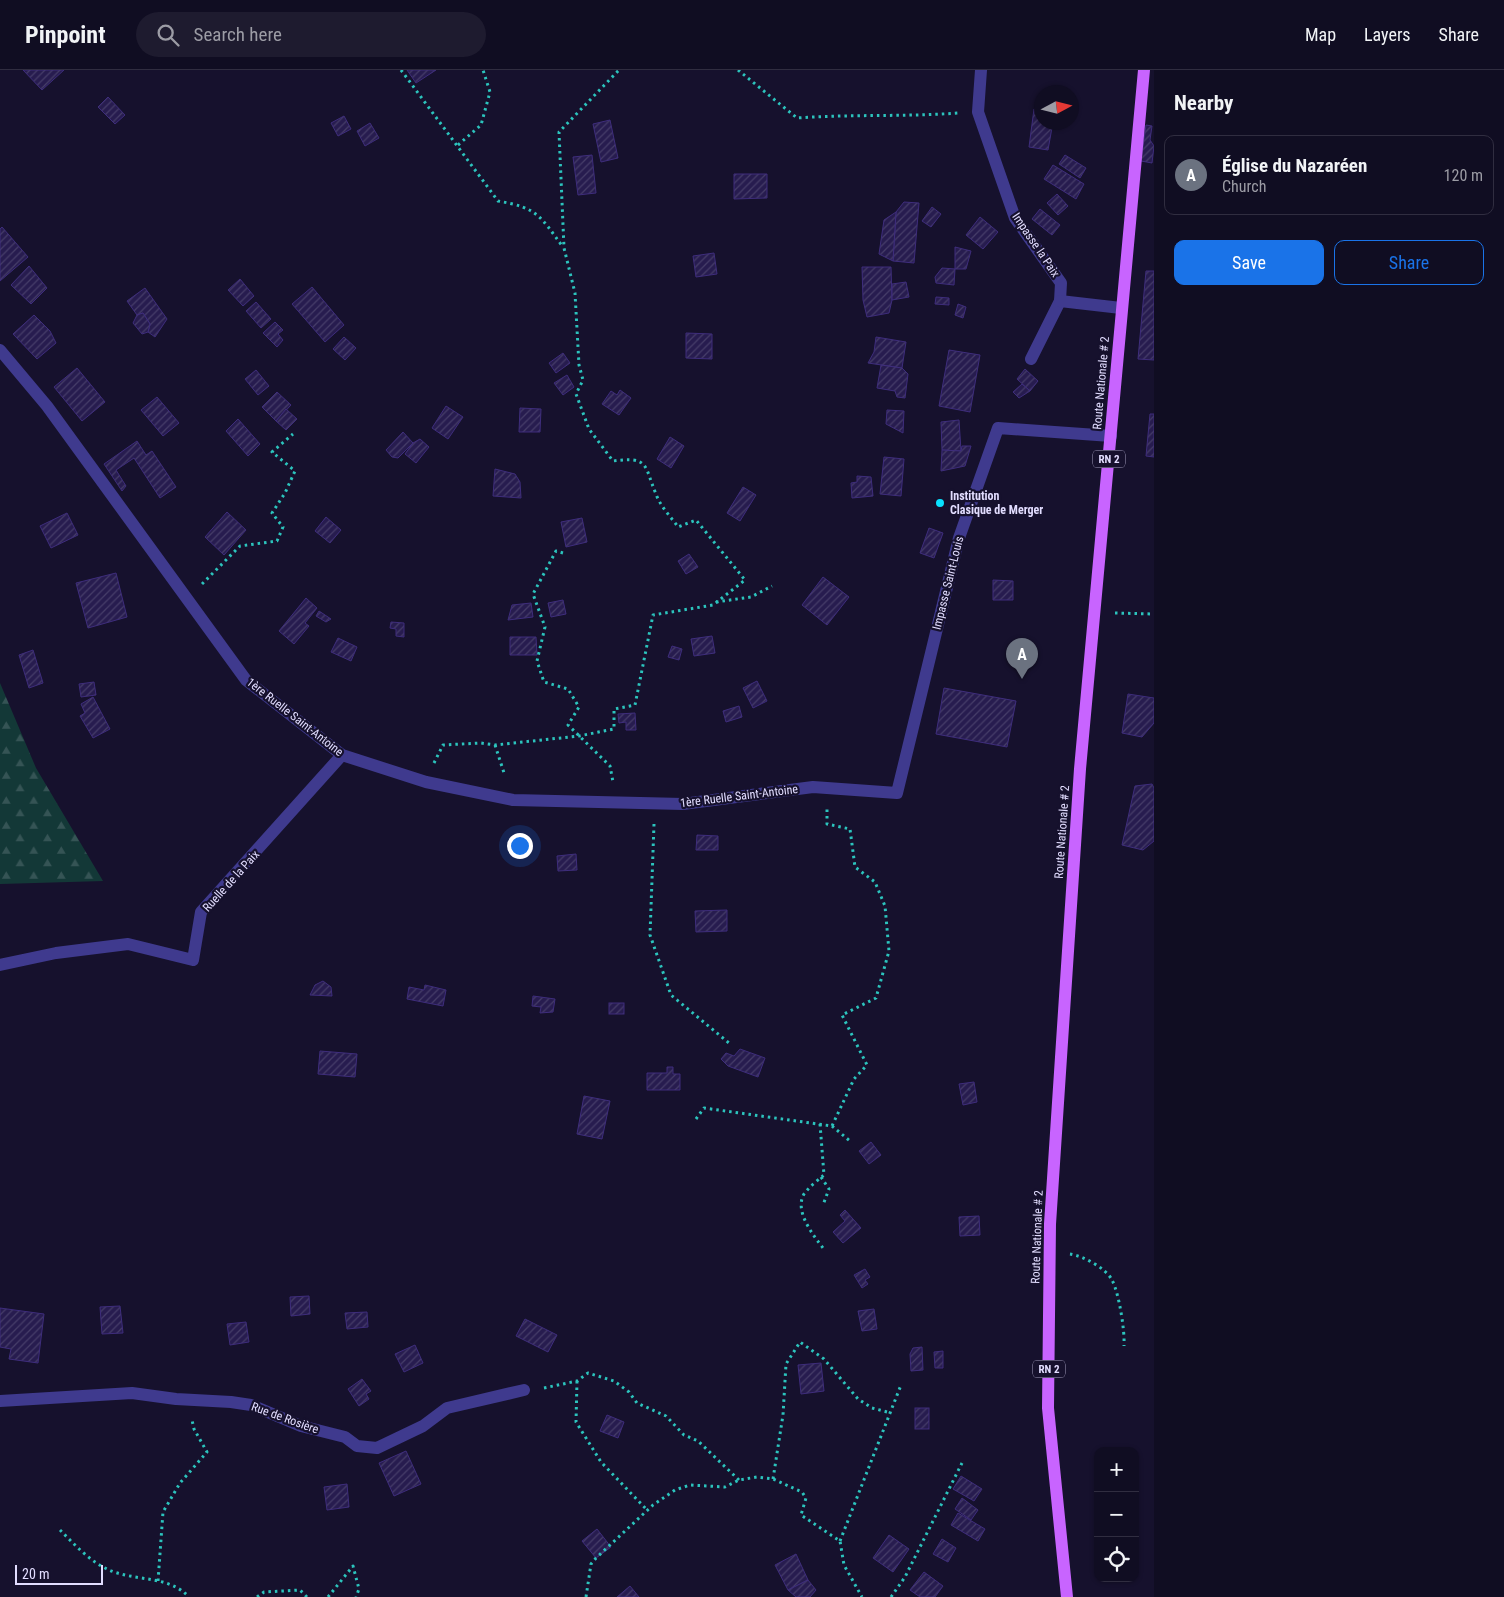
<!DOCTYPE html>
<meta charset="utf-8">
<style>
:root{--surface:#100d22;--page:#1e1b2f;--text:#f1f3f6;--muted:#9c9ca5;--line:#302d40;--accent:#1a73e8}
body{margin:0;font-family:"Roboto Condensed",sans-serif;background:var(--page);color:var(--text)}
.controls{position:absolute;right:15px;bottom:15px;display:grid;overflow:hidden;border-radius:10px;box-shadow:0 1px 4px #0004}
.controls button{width:45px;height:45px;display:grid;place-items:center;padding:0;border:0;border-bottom:1px solid var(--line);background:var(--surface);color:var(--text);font:25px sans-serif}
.compass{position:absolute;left:1034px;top:15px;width:45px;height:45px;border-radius:50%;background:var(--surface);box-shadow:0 1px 4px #0004;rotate:83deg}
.scale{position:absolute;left:15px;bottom:12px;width:88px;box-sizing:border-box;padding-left:5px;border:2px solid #e2ddff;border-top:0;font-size:14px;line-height:18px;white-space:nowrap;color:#e2ddff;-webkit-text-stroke:4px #16112d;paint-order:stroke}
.you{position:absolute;left:519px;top:775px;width:18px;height:18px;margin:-12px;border:4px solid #fff;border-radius:50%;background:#1a73e8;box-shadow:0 0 0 8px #1a73e833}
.badge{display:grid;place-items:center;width:32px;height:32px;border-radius:50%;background:var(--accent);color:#fff;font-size:16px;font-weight:700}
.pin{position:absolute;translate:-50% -41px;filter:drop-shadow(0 1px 2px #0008)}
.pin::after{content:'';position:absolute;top:26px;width:18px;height:15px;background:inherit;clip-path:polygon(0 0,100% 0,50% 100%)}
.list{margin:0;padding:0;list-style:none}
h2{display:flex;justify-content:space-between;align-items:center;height:65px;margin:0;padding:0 20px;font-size:21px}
h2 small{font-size:16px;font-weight:400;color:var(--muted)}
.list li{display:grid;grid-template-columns:32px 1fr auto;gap:15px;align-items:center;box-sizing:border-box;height:80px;margin:0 10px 10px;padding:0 10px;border:1px solid var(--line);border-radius:10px}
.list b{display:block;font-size:19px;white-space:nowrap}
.list p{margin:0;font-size:16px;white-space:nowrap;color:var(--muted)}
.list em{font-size:16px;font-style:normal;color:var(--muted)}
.actions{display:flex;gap:10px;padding:15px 20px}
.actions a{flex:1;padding:11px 0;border:1px solid var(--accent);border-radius:10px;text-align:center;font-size:18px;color:var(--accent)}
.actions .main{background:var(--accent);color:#fff}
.icon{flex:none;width:28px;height:28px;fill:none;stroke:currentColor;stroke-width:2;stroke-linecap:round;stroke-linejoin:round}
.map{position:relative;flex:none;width:1154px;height:1527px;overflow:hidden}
header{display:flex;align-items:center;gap:30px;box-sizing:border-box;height:70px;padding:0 25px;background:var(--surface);border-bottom:1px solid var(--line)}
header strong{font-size:24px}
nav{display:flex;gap:28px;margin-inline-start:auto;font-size:18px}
.search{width:350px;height:45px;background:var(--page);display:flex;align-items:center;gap:12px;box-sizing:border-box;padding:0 18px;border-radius:28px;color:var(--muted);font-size:19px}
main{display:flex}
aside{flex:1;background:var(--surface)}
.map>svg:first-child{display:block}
.forest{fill:url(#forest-firs)}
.building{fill:url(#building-hatch);stroke:#3e2d7c}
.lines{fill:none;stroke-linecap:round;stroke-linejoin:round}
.path{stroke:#2cc4bd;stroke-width:3;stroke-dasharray:2.5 4;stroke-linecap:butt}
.lane{stroke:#3f3a8e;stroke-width:12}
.street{stroke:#3f3a8e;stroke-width:12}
.primary{stroke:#c864ff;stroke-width:12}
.poi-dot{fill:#09e2ff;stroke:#16112d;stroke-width:2}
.labels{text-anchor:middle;stroke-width:4.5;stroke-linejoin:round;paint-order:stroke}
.shield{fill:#16112d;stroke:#a5a0c0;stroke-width:1}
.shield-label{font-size:11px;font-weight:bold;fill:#e2ddff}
.street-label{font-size:12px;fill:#e2ddff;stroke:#16112d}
.poi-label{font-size:12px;font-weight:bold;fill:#e2ddff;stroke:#16112d;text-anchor:start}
</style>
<header>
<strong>Pinpoint</strong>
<div class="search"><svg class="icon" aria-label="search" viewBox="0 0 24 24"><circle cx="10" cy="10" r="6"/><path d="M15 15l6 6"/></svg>Search here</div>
<nav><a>Map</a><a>Layers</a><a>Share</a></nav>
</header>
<main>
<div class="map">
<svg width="1154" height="1527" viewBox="0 0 1154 1527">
<defs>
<pattern id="forest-firs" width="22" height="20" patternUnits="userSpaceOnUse" patternTransform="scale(1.25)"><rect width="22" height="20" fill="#133837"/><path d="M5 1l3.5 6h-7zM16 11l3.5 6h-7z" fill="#355455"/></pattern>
<pattern id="building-hatch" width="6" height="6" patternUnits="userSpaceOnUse" patternTransform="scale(1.25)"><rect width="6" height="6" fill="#271c4f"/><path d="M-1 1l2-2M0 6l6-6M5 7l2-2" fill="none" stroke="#463d69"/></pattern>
</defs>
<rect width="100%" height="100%" fill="#16112d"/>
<polygon class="forest" points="0,613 36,698 103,811 0,814"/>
<g class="building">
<polygon points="23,0 64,0 42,20"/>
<polygon points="407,0 436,0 416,13"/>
<polygon points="108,27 125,45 115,54 98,37"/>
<polygon points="1034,39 1042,40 1042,52 1053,52 1048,80 1029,77"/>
<polygon points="344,46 351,59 338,66 331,53"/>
<polygon points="610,50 618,88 601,92 593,54"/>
<polygon points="370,53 379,68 365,76 357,61"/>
<polygon points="1146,55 1152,56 1150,70 1154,76 1152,93 1141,91"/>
<polygon points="592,85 596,123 578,125 573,87"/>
<polygon points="1065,85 1086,98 1080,108 1059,94"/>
<polygon points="1053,95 1084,114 1076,129 1044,109"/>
<polygon points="734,104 767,104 767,128 734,129"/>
<polygon points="1057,124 1068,136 1058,145 1047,133"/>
<polygon points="904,132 919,133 914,193 893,191 896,142"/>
<polygon points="932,137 941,144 931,157 922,151"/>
<polygon points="1040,139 1060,155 1052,165 1032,149"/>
<polygon points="896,142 893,191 879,184 884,150"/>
<polygon points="980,147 998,162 983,179 966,165"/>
<polygon points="2,157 28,187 0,211 0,159"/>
<polygon points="955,177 971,181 966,199 955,199"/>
<polygon points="714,183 717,204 696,207 693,186"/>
<polygon points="29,196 47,218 31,234 11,215"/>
<polygon points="862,197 891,197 892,230 889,243 867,247 863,230"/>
<polygon points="942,198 955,199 954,215 936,213 935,207"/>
<polygon points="1146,201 1154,201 1154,290 1138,289"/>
<polygon points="240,209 254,226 243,236 228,220"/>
<polygon points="906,212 909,227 892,230 892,214"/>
<polygon points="312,217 344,255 325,272 292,234"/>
<polygon points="145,218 167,249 155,267 148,262 150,254 143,243 137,245 127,231"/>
<polygon points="936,227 949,228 949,235 935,234"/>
<polygon points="256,232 271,249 261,258 246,241"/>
<polygon points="958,234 966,237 963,248 955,245"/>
<polygon points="143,243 150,254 148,262 142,264 133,253 137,245"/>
<polygon points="34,245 50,261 56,273 37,289 13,264"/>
<polygon points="275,252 283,260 278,264 283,270 277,277 263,263"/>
<polygon points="686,263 712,264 712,289 686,288"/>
<polygon points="344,267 356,278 345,290 333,279"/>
<polygon points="876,267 906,272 902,298 868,293 874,282"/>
<polygon points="949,280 980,285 970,342 939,336"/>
<polygon points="563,283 570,293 556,303 549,293"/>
<polygon points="881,295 902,298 908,304 905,328 897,327 895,321 877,318"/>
<polygon points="77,298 105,332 82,351 54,317"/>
<polygon points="1025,299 1038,311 1030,321 1017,309"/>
<polygon points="256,300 269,316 258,325 245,309"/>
<polygon points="567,305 574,317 563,325 554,313"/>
<polygon points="1022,314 1030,321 1019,328 1013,322"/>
<polygon points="620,320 631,328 619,345 602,334 611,321 617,325"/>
<polygon points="277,322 291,335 276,351 262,337"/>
<polygon points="157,327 179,353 163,366 141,340"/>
<polygon points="446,336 463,347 448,369 432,358"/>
<polygon points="520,338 541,339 540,362 519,362"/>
<polygon points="286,339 297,349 286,360 276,351"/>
<polygon points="887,340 904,341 903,363 886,354"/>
<polygon points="1150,344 1154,344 1154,387 1146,386"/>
<polygon points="238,349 260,374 248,386 226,361"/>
<polygon points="959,350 961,381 942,380 941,352"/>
<polygon points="403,362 413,373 398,388 392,387 386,380"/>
<polygon points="670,367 684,376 671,398 657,389"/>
<polygon points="420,369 429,377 416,393 405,384 413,373"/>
<polygon points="137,371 146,385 152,381 176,417 160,428 134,388 116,400 126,416 122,421 104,394"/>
<polygon points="962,376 971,376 965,396 941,401 942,380 961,381"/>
<polygon points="884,387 904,389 901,426 880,424"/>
<polygon points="495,399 515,404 520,412 521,428 493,426"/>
<polygon points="857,406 871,407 873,426 852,428 851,413 857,412"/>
<polygon points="743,417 756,425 740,451 727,443"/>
<polygon points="227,442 246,460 224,485 205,467"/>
<polygon points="67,443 78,465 51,478 40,456"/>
<polygon points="326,447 341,460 330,473 315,461"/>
<polygon points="582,448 587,472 566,477 561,452"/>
<polygon points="929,458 943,463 934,488 920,483"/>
<polygon points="689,484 698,497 686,504 678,491"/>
<polygon points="116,503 127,547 88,558 76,513"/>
<polygon points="823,507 849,527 827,555 802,535"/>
<polygon points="993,510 1013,511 1013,530 993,530"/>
<polygon points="306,528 317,538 305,553 309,556 294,574 279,561"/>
<polygon points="563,530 566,544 551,547 548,533"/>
<polygon points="531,533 533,547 508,550 512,535"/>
<polygon points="319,541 331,549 326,552 316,546"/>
<polygon points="391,552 404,553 404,567 396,566 396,559 390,558"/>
<polygon points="712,566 715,583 694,586 691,569"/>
<polygon points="510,567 536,567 537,585 510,585"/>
<polygon points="338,568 357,577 351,591 331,582"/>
<polygon points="672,576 682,579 679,590 668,587"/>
<polygon points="33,580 43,613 29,618 19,585"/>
<polygon points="757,611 767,631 753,638 743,618"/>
<polygon points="94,612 96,625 81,627 79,614"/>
<polygon points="944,618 1016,631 1007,677 936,664"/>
<polygon points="1128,624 1154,628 1154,653 1142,667 1122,663"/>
<polygon points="93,627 110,659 93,668 80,646 85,643 81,634"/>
<polygon points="739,636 742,647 726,652 723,641"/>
<polygon points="635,643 636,660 626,660 626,652 619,653 618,644"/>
<polygon points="1152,714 1154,718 1154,771 1143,780 1122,775 1135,716"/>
<polygon points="697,765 718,766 718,780 696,780"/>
<polygon points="576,784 577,800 558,801 557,786"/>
<polygon points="727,840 727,861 696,862 695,841"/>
<polygon points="323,911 331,917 332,926 310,925 315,915"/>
<polygon points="425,915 446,920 443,936 407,929 409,917 424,920"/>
<polygon points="533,926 555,929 553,942 540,943 541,937 532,936"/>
<rect x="609" y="933" width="15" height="11"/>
<polygon points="740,979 765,988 758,1007 728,996 721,989 726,983 734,986"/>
<polygon points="320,981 357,984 355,1007 318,1004"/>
<polygon points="667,997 673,997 673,1004 680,1004 680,1020 647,1020 647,1003 667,1003"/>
<polygon points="974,1012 977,1032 963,1035 959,1014"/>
<polygon points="584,1026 610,1031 602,1069 577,1064"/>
<polygon points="871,1072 881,1085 869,1094 859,1081"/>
<polygon points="845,1140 861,1158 843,1173 833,1162 845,1151 840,1145"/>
<polygon points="979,1146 980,1165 960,1166 959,1147"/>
<polygon points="865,1199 870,1207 865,1210 868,1214 862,1218 854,1205"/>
<polygon points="309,1226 310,1244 291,1246 290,1227"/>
<polygon points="120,1236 123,1263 102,1264 100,1237"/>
<polygon points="0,1238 44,1244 38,1293 9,1289 11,1279 0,1277"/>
<polygon points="874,1239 877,1259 862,1261 858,1241"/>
<polygon points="367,1242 368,1257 347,1259 345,1243"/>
<polygon points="525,1249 557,1265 548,1282 516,1266"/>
<polygon points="246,1252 249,1272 230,1275 227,1254"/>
<polygon points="415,1275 423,1293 404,1302 395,1284"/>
<polygon points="922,1277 923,1300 911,1301 910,1284 913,1278"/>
<polygon points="943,1281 943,1298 935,1298 934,1282"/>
<polygon points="821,1293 824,1321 801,1324 798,1295"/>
<polygon points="362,1309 371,1321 366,1324 369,1329 359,1336 348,1319"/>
<rect x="915" y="1338" width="14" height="21"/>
<polygon points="607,1345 624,1352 618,1368 600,1361"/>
<polygon points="406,1381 421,1414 394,1426 379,1393"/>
<polygon points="961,1406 982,1419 974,1431 953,1419"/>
<polygon points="347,1414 349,1437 327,1440 324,1417"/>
<polygon points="962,1428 978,1440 971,1450 955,1439"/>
<polygon points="958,1443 985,1459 978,1471 951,1455"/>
<polygon points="597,1459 611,1477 596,1488 582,1471"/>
<polygon points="889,1465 909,1479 893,1502 873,1488"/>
<polygon points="942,1469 956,1478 948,1492 933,1484"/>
<polygon points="796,1484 808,1510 788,1520 775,1495"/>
<polygon points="924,1502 943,1516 935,1527 920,1527 910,1520"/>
<polygon points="808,1510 816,1520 810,1527 796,1527 788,1520"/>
<polygon points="630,1516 639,1527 617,1527"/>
</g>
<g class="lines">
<g class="path">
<path d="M 401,0 L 498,131 C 538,138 540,146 563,177"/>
<path d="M 738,0 L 797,48 C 852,44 904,47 958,43"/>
<polyline points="458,75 481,55 490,22 483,0"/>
<polyline points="563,483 556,481 533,524 545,557 537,591 544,612 568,619 579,637 568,655 610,696 613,712"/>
<polyline points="202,514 240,476 277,471 283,457 272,443 285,423 295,401 272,382 293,364"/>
<polyline points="716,532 751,527 772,516"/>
<polyline points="1115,543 1154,544"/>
<polyline points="495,675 505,706"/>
<path d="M 434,693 L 443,675 L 481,673 L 495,675 L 579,666 L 614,659 L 614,639 L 635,635 L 653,545 L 713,535 L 745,510 L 696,450 L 678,457 C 671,447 660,436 656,424 C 644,396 650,386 613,391 L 589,359 L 576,324 L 583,310 L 579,295 L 575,223 L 564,178 L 559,62 L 619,0"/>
<polyline points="654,754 650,865 671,925 729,973"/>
<polyline points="696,1049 704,1038 832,1056 854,1009 867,995 842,945 876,928 889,881 885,836 875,812 855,797 850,759 827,754 827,739"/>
<path d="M 820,1054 L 824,1105 C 818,1110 809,1117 804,1124 C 794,1141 813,1165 823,1178"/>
<polyline points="832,1056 850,1071"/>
<polyline points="821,1107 829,1119 823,1135"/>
<path d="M 1070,1184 C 1083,1186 1106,1198 1112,1210 C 1119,1223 1125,1261 1124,1276"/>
<polyline points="577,1311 576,1352 601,1392 648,1441"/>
<polyline points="544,1318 577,1311 588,1303 614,1311 629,1322 637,1333 666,1346 684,1365 698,1371 739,1410"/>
<polyline points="773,1409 783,1345 786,1294 800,1272 824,1289 858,1329 872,1338 891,1343"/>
<path d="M 60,1460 C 76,1476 92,1494 114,1502 C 140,1511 169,1506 189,1527"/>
<polyline points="840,1471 901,1315"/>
<polyline points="158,1511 163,1442 180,1413 207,1382 194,1359 192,1350"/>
<polyline points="257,1527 264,1522 300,1520 307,1527"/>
<polyline points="328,1527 353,1496 359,1519 356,1527"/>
<polyline points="586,1527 591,1494 596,1488 653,1435 675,1420 690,1415 725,1417 739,1410 757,1407 773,1409 802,1422 806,1428 801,1445 840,1471 844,1495 862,1527"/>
<polyline points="891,1527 905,1507 962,1393"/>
</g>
<polyline class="lane" points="981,0 978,42 1015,148 1061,213 1060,231 1031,289"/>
<g class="street">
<polyline points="1060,231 1121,238"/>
<polyline points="0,280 47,336 246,610 342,685 426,712 513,730 683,734 813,717 897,723 959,468 998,358 1111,366"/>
<polyline points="0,895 56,883 128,874 193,890 201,842 342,685"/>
<polyline points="0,1331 132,1323 176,1329 231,1332 251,1335 301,1356 345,1367 357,1376 377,1378 423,1356 447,1338 524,1320"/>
</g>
<polyline class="primary" points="1067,1527 1048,1338 1050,1154 1080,699 1144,0"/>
</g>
<circle class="poi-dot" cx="940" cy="433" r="5"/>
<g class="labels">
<g class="shield">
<rect x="1093" y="380.5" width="32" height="17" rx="4"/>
<rect x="1033" y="1290.5" width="32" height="17" rx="4"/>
</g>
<g class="shield-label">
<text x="1109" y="393">RN 2</text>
<text x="1049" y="1303">RN 2</text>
</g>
<g class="street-label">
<text transform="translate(1036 175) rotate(56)" y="4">Impasse la Paix</text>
<text transform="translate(1101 313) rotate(-85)" y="4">Route Nationale # 2</text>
<text transform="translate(948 513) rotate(-76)" y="4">Impasse Saint-Louis</text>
<text transform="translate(295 647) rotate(38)" y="4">1ère Ruelle Saint-Antoine</text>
<text transform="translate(739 726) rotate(-7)" y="4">1ère Ruelle Saint-Antoine</text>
<text transform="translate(1062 762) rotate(-86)" y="4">Route Nationale # 2</text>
<text transform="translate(231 811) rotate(-48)" y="4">Ruelle de la Paix</text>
<text transform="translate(1037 1167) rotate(-88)" y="4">Route Nationale # 2</text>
<text transform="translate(285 1348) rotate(20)" y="4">Rue de Rosière</text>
</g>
<g class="poi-label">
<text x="950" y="430">Institution<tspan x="950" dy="14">Clasique de Merger</tspan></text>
</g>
</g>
</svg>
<div class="controls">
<button>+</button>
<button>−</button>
<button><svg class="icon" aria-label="locate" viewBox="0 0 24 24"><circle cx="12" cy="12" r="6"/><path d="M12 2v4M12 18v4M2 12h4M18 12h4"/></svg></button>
</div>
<svg class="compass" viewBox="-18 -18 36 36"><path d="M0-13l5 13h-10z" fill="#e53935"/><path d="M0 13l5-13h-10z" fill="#9c9ca5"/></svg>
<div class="scale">20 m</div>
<div class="you"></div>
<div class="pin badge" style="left:1022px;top:609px;background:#6b7280">A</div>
</div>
<aside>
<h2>Nearby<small></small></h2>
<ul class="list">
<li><span class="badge" style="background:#6b7280">A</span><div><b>Église du Nazaréen</b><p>Church</p></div><em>120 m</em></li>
</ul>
<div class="actions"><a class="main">Save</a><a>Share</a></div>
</aside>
</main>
